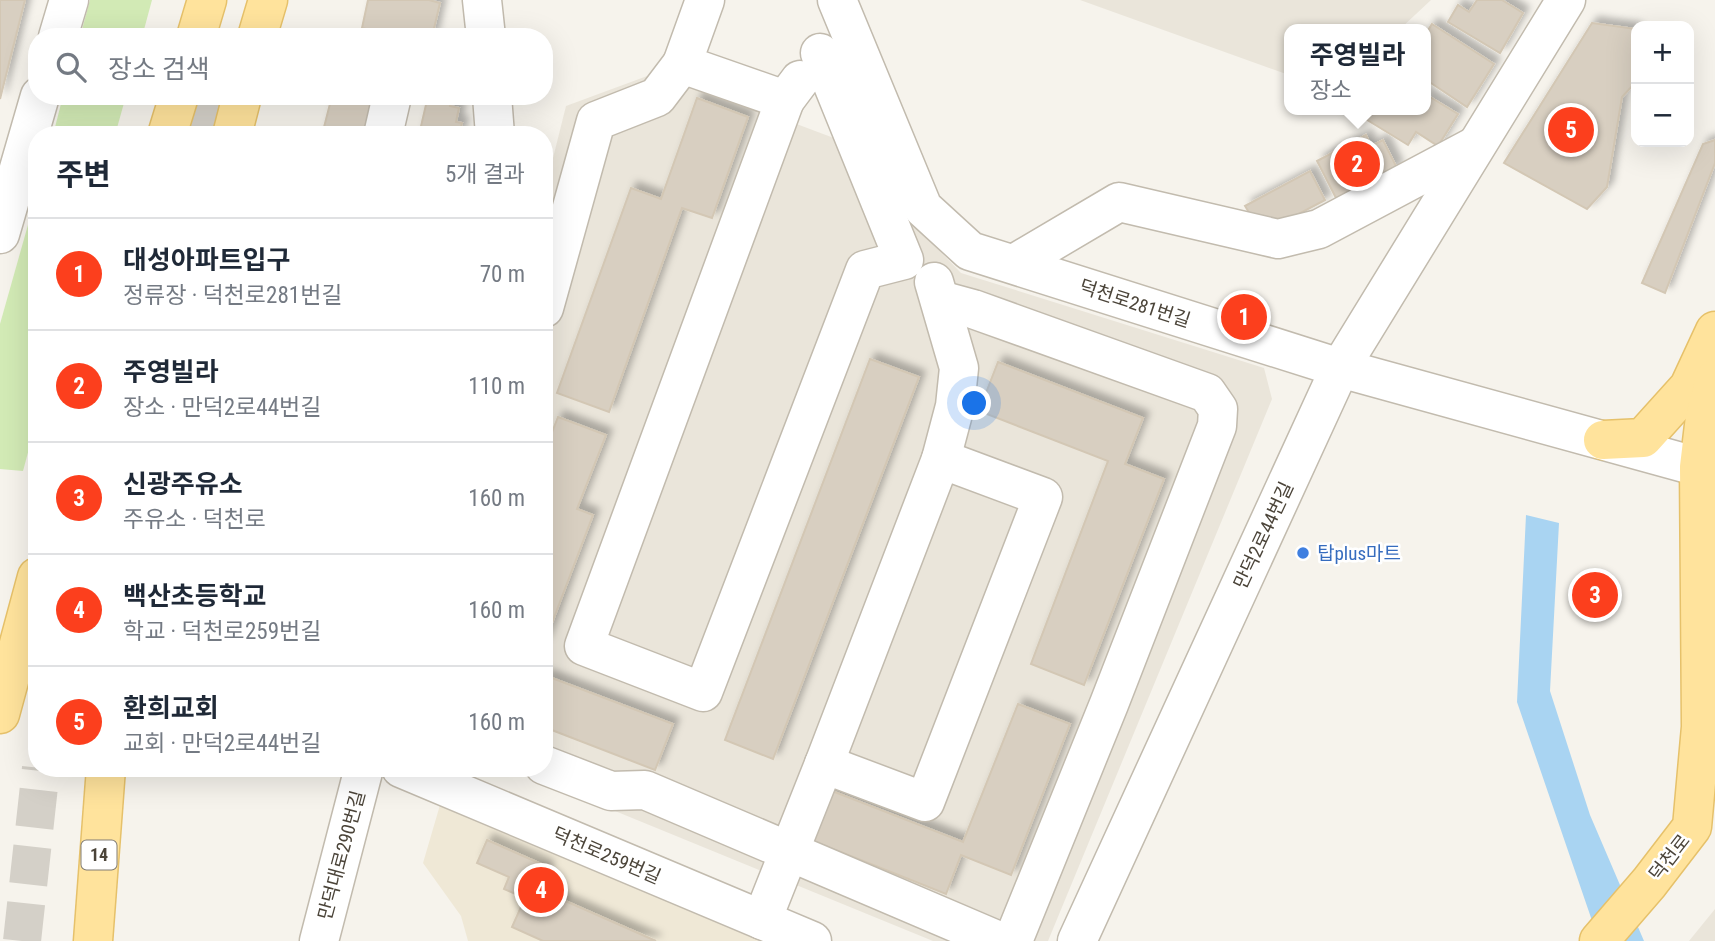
<!DOCTYPE html>
<html lang="ko">
<meta charset="utf-8">
<style>
:root{--surface:#fff;--page:#f6f6f7;--text:#1f2937;--muted:#747a83;--line:#e0e1e3;--accent:#fc3f1d}
body{margin:0;font-family:"Roboto Condensed","Noto Sans KR",sans-serif;background:var(--page);color:var(--text)}
.controls{position:absolute;right:21px;top:21px;display:grid;overflow:hidden;border-radius:14px;box-shadow:0 7px 28px #0002}
.controls button{width:63px;height:63px;display:grid;place-items:center;padding:0;border:0;border-bottom:2px solid var(--line);background:var(--surface);color:var(--text);font:35px sans-serif}
.you{position:absolute;left:975px;top:404px;width:24px;height:24px;margin:-18px;border:5px solid #fff;border-radius:50%;background:#1a73e8;box-shadow:0 0 0 10px #1a73e833}
.badge{display:grid;place-items:center;width:46px;height:46px;border-radius:50%;background:var(--accent);color:#fff;font-size:23px;font-weight:700}
.pin{position:absolute;translate:-50% -50%;border:4px solid #fff;box-shadow:0 2px 7px #0006}
.popup{position:absolute;left:1284px;top:24px;width:147px;height:91px;box-sizing:border-box;display:grid;place-content:center;border-radius:14px;background:var(--surface);filter:drop-shadow(0 2px 5px #0005);font-size:23px;white-space:nowrap;color:var(--muted)}
.popup b{font-size:26px;color:var(--text)}
.popup::after{content:'';position:absolute;left:50%;top:100%;margin-left:-14px;border:14px solid transparent;border-top-color:var(--surface)}
.list{margin:0;padding:0;list-style:none}
h2{display:flex;justify-content:space-between;align-items:center;height:91px;margin:0;padding:0 28px;font-size:30px}
h2 small{font-size:23px;font-weight:400;color:var(--muted)}
.list li{display:grid;grid-template-columns:46px 1fr auto;gap:21px;align-items:center;box-sizing:border-box;height:112px;padding:0 28px;border-top:2px solid var(--line)}
.list b{display:block;font-size:26px;white-space:nowrap}
.list p{margin:0;font-size:23px;white-space:nowrap;color:var(--muted)}
.list em{font-size:23px;font-style:normal;color:var(--muted)}
.icon{flex:none;width:38px;height:38px;fill:none;stroke:currentColor;stroke-width:2;stroke-linecap:round;stroke-linejoin:round}
.map{position:relative;flex:none;width:1715px;height:941px;overflow:hidden}
.search{position:absolute;background:var(--surface);box-shadow:0 7px 28px #0002;left:28px;top:28px;width:525px;height:77px;display:flex;align-items:center;gap:18px;box-sizing:border-box;padding:0 24px;border-radius:28px;color:var(--muted);font-size:26px}
.panel{position:absolute;background:var(--surface);box-shadow:0 7px 28px #0002;left:28px;top:126px;width:525px;height:651px;border-radius:28px}
.map>svg:first-child{display:block}
.residential{fill:#eae5da}
.education{fill:#efe8d6}
.green{fill:#d2eab5}
.water{fill:#a9d4f2}
.building{fill:#d8cfc1;stroke:#d3c7b4;stroke-width:2;filter:url(#shadow)}
.lines{fill:none;stroke-linecap:round;stroke-linejoin:round}
.highway-tunnel{stroke:#d4d0c8;stroke-width:38;stroke-dasharray:38 19;stroke-linecap:butt}
.minor-casing{stroke:#c2bbae;stroke-width:41}
.major-casing{stroke:#e6c16a;stroke-width:41}
.minor{stroke:#fff;stroke-width:38}
.major{stroke:#ffe39c;stroke-width:38}
.shop-dot{fill:#3f7fe0;stroke:#fff;stroke-width:2.5}
.labels{text-anchor:middle;stroke-width:5;stroke-linejoin:round;paint-order:stroke}
.shield{fill:#fff;stroke:#817c74;stroke-width:2}
.shield-label{font-size:18px;font-weight:bold;fill:#4b4439}
.street-label{font-size:19px;fill:#4b4439;stroke:#fff}
.shop-label{font-size:19px;fill:#366cbe;stroke:#fff;text-anchor:start}
</style>
<div class="map">
<svg width="1715" height="941" viewBox="0 0 1715 941">
<defs>
<filter id="shadow"><feDropShadow dx="6" dy="-6" stdDeviation="3.5" flood-color="#0004"/></filter>
</defs>
<rect width="100%" height="100%" fill="#f6f3ec"/>
<g class="residential">
<polygon points="1080,0 1431,0 1400,29 1289,29 1289,75"/>
<polygon points="658,72 879,155 903,213 961,273 1264,368 1272,399 1048,941 933,941 510,768 544,768 544,194 566,106"/>
<polygon points="1715,909 1715,941 1689,941"/>
</g>
<polygon class="education" points="440,805 761,941 468,941 461,916 423,863"/>
<g class="green">
<polygon points="90,0 152,0 142,37 80,37"/>
<polygon points="63,96 126,96 115,135 53,135"/>
<polygon points="37,193 37,419 23,471 0,469 0,324"/>
</g>
<polygon class="water" points="1526,515 1559,523 1550,691 1590,815 1644,941 1599,941 1517,702"/>
<g class="building">
<polygon points="0,0 25,0 0,99"/>
<polygon points="368,0 429,0 440,3 432,37 395,37 362,28"/>
<polygon points="1477,0 1502,0 1523,13 1500,53 1448,22 1458,5 1469,12"/>
<polygon points="1592,23 1636,29 1636,76 1635,83 1622,97 1607,187 1587,209 1504,163"/>
<polygon points="1432,24 1494,64 1467,107 1425,79 1425,35"/>
<polygon points="1425,94 1458,114 1438,146 1416,132 1408,145 1351,110 1425,110"/>
<polygon points="332,96 385,96 376,135 322,135"/>
<polygon points="428,96 452,96 450,106 459,108 456,122 462,123 459,135 419,135"/>
<polygon points="697,98 748,117 712,218 682,208 609,412 557,393 631,188 661,199"/>
<polygon points="1366,135 1371,146 1383,140 1397,168 1337,200 1317,161"/>
<polygon points="1715,140 1715,163 1665,293 1642,283 1703,144"/>
<polygon points="1310,171 1325,200 1276,226 1253,219 1245,206"/>
<polygon points="870,359 919,377 773,759 725,740"/>
<polygon points="998,362 1143,418 1125,464 1164,479 1084,685 1031,664 1108,461 979,411"/>
<polygon points="558,417 606,435 577,509 593,515 544,644 544,453"/>
<polygon points="544,675 673,724 655,770 544,727"/>
<polygon points="1018,704 1070,724 1011,875 961,855 946,894 808,839 827,789 963,842"/>
<polygon points="487,840 548,867 538,889 656,941 543,941 512,927 525,898 504,889 509,877 477,863"/>
</g>
<g class="lines">
<g class="highway-tunnel">
<polyline points="208,135 219,96"/>
<polyline points="22,941 41,768"/>
</g>
<defs>
<g id="minor">
<polyline points="482,0 486,37"/>
<polyline points="705,0 682,64 785,100 800,80"/>
<polyline points="837,0 923,208 970,251 1340,368 1699,467"/>
<polyline points="58,37 69,0"/>
<polyline points="492,96 495,135"/>
<polyline points="785,100 584,646 703,692 865,270 904,260 820,53"/>
<polyline points="383,135 392,96"/>
<polyline points="0,234 40,96"/>
<polyline points="1014,264 1119,202 1278,239 1319,229 1475,146"/>
<polyline points="940,300 973,309 1207,393 1218,409 1217,426 1109,704 1015,936 1004,941"/>
<polyline points="544,308 596,121 657,97 682,64"/>
<polyline points="824,764 925,802 1043,497 941,459"/>
<polyline points="544,765 611,791 645,790 999,941"/>
<polyline points="401,768 812,941"/>
<polyline points="762,920 824,764 941,459 955,406 959,368 934,282"/>
<polyline points="319,941 364,768"/>
<polyline points="1077,941 1340,368 1566,0"/>
</g>
<g id="major">
<polyline points="196,37 207,0"/>
<polyline points="257,37 268,0"/>
<polyline points="167,135 179,96"/>
<polyline points="232,135 242,96"/>
<polyline points="1603,440 1643,438 1689,387 1715,331"/>
<polyline points="0,714 37,577"/>
<polyline points="93,941 106,768"/>
<polyline points="1599,941 1649,883 1692,827 1701,727 1699,467 1705,417 1715,379"/>
</g>
</defs>
<use href="#minor" class="minor-casing"/>
<use href="#major" class="major-casing"/>
<use href="#minor" class="minor"/>
<use href="#major" class="major"/>
</g>
<circle class="shop-dot" cx="1303" cy="553" r="7"/>
<g class="labels">
<rect class="shield" x="81.5" y="840.5" width="35" height="29" rx="5"/>
<g class="shield-label">
<text x="99" y="861">14</text>
</g>
<g class="street-label">
<text transform="translate(1135 303) rotate(18)" y="7">덕천로281번길</text>
<text transform="translate(1263 535) rotate(-65)" y="7">만덕2로44번길</text>
<text transform="translate(341 855) rotate(-75)" y="7">만덕대로290번길</text>
<text transform="translate(607 855) rotate(23)" y="7">덕천로259번길</text>
<text transform="translate(1669 857) rotate(-52)" y="7">덕천로</text>
</g>
<g class="shop-label">
<text x="1317" y="560">탑plus마트</text>
</g>
</g>
</svg>
<div class="controls">
<button>+</button>
<button>−</button>
</div>
<div class="you"></div>
<div class="pin badge" style="left:1244px;top:317px">1</div>
<div class="pin badge" style="left:1357px;top:164px">2</div>
<div class="popup"><b>주영빌라</b>장소</div>
<div class="pin badge" style="left:1595px;top:595px">3</div>
<div class="pin badge" style="left:541px;top:890px">4</div>
<div class="pin badge" style="left:1571px;top:130px">5</div>
<div class="search"><svg class="icon" aria-label="search" viewBox="0 0 24 24"><circle cx="10" cy="10" r="6"/><path d="M15 15l6 6"/></svg>장소 검색</div>
<section class="panel">
<h2>주변<small>5개 결과</small></h2>
<ul class="list">
<li><span class="badge">1</span><div><b>대성아파트입구</b><p>정류장 · 덕천로281번길</p></div><em>70 m</em></li>
<li><span class="badge">2</span><div><b>주영빌라</b><p>장소 · 만덕2로44번길</p></div><em>110 m</em></li>
<li><span class="badge">3</span><div><b>신광주유소</b><p>주유소 · 덕천로</p></div><em>160 m</em></li>
<li><span class="badge">4</span><div><b>백산초등학교</b><p>학교 · 덕천로259번길</p></div><em>160 m</em></li>
<li><span class="badge">5</span><div><b>환희교회</b><p>교회 · 만덕2로44번길</p></div><em>160 m</em></li>
</ul>
</section>
</div>
